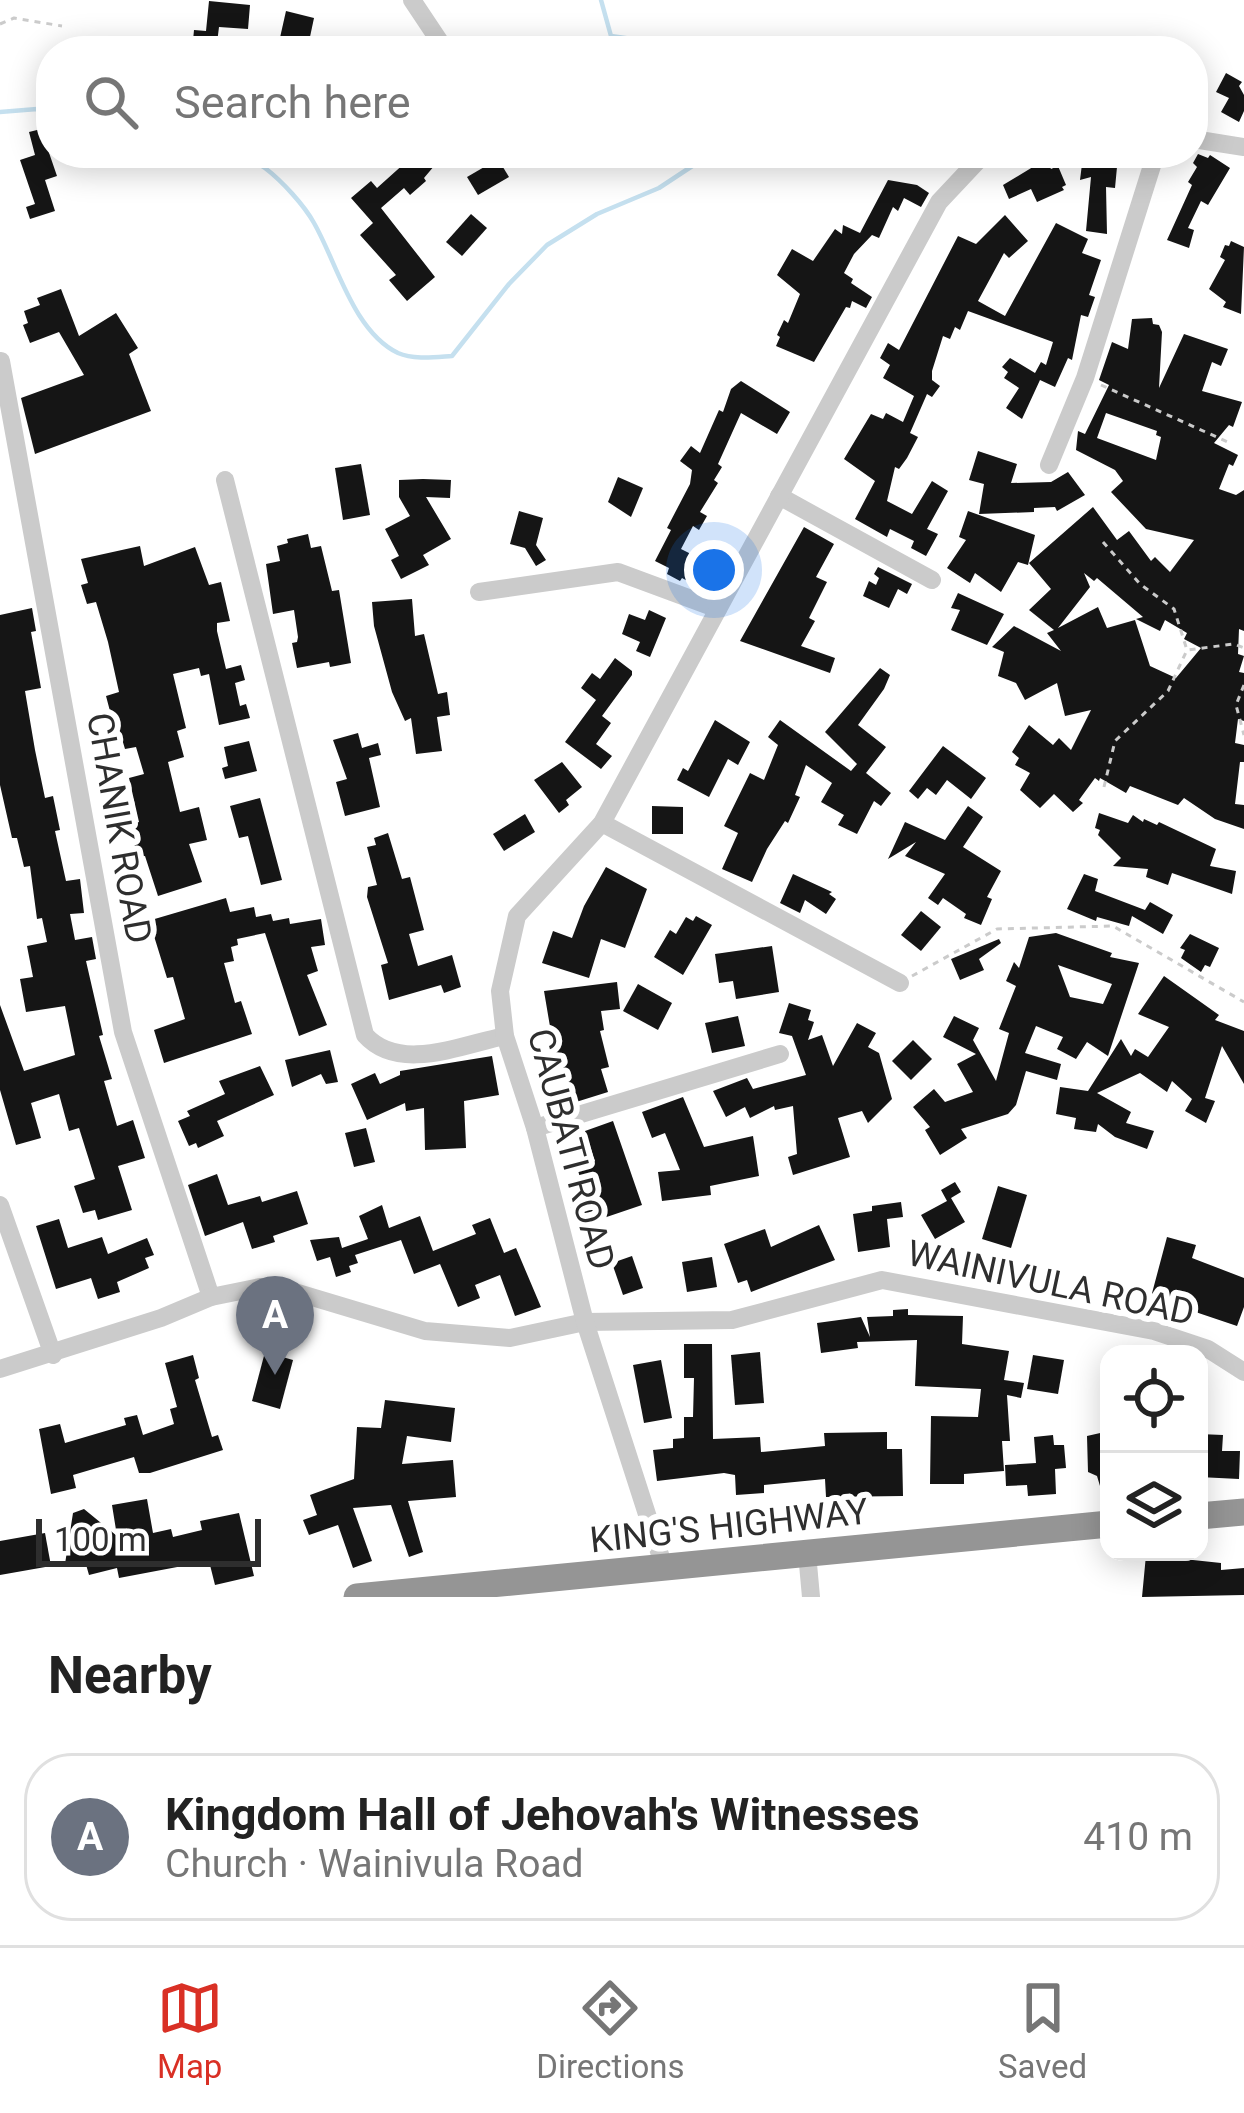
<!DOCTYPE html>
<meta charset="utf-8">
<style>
:root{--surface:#fff;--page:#f2f2f2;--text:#222;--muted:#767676;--line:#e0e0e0;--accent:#d93025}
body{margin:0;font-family:Roboto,sans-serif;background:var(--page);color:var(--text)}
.controls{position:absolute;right:36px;bottom:36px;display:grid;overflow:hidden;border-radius:24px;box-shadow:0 6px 30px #0003}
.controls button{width:108px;height:108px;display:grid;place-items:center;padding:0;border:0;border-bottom:3px solid var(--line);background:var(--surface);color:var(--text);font:60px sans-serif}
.scale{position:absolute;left:36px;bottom:30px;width:225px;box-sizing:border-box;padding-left:12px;border:6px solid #2e2e2e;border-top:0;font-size:33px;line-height:42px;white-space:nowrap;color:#2e2e2e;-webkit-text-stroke:9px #fff;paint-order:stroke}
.you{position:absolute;left:714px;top:570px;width:42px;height:42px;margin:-30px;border:9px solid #fff;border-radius:50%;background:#1a73e8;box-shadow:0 0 0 18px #1a73e833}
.badge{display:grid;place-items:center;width:78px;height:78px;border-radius:50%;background:var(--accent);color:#fff;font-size:39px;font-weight:700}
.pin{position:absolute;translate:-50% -99px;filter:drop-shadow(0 3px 6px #0008)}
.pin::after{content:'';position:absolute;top:63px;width:42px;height:36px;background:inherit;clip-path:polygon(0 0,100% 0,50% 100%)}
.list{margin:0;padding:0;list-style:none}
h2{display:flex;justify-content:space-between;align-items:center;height:156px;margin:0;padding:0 48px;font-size:51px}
h2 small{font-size:39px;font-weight:400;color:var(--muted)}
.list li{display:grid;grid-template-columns:78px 1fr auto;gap:36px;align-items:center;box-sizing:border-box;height:168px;margin:0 24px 24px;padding:0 24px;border:3px solid var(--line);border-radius:48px}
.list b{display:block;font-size:45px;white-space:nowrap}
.list p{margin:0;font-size:39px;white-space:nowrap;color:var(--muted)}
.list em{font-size:39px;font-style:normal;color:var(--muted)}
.icon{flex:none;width:66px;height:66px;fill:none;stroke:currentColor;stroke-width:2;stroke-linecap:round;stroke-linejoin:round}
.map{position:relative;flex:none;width:1244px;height:1597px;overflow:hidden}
.search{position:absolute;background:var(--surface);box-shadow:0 6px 30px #0003;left:36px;right:36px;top:36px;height:132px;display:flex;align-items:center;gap:30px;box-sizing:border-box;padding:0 42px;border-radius:48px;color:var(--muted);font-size:45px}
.sheet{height:348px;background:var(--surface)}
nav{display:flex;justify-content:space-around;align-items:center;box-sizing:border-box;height:168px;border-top:3px solid var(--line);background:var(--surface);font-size:33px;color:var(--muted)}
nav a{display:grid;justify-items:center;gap:6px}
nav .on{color:var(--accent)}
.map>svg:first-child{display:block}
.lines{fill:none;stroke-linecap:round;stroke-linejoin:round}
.stream{stroke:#c5e0ef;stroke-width:4.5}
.building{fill:#151515;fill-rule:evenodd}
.path{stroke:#cbcbcb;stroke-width:3;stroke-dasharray:6 6;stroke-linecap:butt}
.minor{stroke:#cbcbcb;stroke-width:18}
.highway{stroke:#959595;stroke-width:27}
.labels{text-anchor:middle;stroke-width:12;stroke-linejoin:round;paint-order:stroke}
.street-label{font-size:36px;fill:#2e2e2e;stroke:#fff}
</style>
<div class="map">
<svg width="1244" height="1597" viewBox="0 0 1244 1597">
<rect width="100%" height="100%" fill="#fff"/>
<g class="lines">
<g class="stream">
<polyline points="601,0 611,36 646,41 658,51"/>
<polyline points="0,112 37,109 51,118"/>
<path d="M 112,153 C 155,161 231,142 265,168 C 282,181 304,205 314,223 C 337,263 353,331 398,353 C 414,360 436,357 452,356 L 509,284 L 547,245 L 597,214 L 659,188 L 712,153"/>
</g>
</g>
<g class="building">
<polygon points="209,1 250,5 248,29 219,27 216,51 192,51 194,30 206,31"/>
<polygon points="286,11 314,18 307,51 277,51"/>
<polygon points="1226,73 1242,82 1239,86 1244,95 1244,111 1239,122 1221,112 1229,98 1216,92"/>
<polygon points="45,128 46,144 57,176 45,180 55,211 30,219 26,207 35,204 20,160 35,155 29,132"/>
<polygon points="416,153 432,153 440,159 424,178 426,181 410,195 404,188 381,208 435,277 407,301 389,280 396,275 360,235 373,223 351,198 371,181 377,188"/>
<polygon points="1198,154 1208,158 1210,155 1230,168 1208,205 1201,201 1188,228 1194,230 1189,248 1167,240 1192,185 1188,182 1197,167 1193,163"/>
<polygon points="498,159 509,177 478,195 467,177"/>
<polygon points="1046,159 1051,169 1058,166 1066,185 1062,187 1064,190 1037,202 1031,189 1009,199 1003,185"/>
<polygon points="1095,159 1115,163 1117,167 1115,188 1106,187 1107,234 1086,231 1091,177 1080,180 1082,164 1094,165"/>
<polygon points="888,180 917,185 929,193 921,207 904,198 898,211 893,207 879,238 872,235 854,254 844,273 853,279 851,283 872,297 866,308 852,301 850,308 846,307 814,362 776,346 780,337 777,335 784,320 788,323 800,294 777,275 792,249 813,261 835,229 842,234 843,225 860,233"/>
<polygon points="471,214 487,228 462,256 446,242"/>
<polygon points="1005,215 1028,241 1009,258 1004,253 978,301 1005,316 1056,223 1088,239 1082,253 1101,260 1089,295 1095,297 1088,317 1081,315 1072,360 1068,358 1055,387 1040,380 1022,419 1006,408 1019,388 1004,378 1008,372 1002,367 1010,358 1035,373 1041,362 1046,365 1053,342 968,311 960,330 955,327 950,339 943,336 932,371 932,380 940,386 932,397 927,394 910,433 918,437 907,458 899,469 895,467 887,501 912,514 932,481 948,491 927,529 938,534 926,556 911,548 914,541 890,529 887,537 855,519 875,481 844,459 871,414 883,419 886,413 903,422 914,396 883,378 890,365 880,358 888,343 899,350 958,236 976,244"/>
<polygon points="1231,241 1244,247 1241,314 1223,307 1226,302 1209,289 1225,260 1220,257 1225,245 1229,246"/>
<polygon points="61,289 79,336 116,313 138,348 129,354 151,411 35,454 21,398 84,375 59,332 30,343 23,325 28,323 24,311 40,305 37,298"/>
<path d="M 1152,318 L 1153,324 L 1159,325 L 1162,332 L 1159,388 L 1184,334 L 1228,349 L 1221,366 L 1212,362 L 1202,391 L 1242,402 L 1233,427 L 1229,425 L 1214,443 L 1238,455 L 1233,466 L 1229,464 L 1219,489 L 1236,495 L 1244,490 L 1244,631 L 1239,629 L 1238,654 L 1244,656 L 1239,672 L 1244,673 L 1244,721 L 1238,719 L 1235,743 L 1244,745 L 1244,762 L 1240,762 L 1235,804 L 1244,805 L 1244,829 L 1215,819 L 1184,798 L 1178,805 L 1130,786 L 1126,793 L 1100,778 L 1099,781 L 1095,778 L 1079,800 L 1083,803 L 1073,812 L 1054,794 L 1040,808 L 1020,790 L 1030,773 L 1015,765 L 1019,758 L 1012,752 L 1029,725 L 1053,745 L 1059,738 L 1071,750 L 1091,710 L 1065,716 L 1057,683 L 1025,700 L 1016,683 L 998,676 L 1004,652 L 992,647 L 1014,626 L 1061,651 L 1047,633 L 1054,630 L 1029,610 L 1051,589 L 1029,563 L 1093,507 L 1117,540 L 1129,531 L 1151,561 L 1155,557 L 1170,572 L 1194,540 L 1146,529 L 1111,492 L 1123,481 L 1115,470 L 1076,450 L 1078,431 L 1085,434 L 1109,385 L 1099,380 L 1112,342 L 1128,349 L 1132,319 ZM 1106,413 L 1157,431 L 1156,435 L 1161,437 L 1156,460 L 1097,438 ZM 1084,573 L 1094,581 L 1097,578 L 1143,617 L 1136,619 L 1160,631 L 1165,620 L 1187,633 L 1184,639 L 1201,648 L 1176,678 L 1150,666 L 1135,620 L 1107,628 L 1098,607 L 1058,628 L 1090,587 Z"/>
<polygon points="741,381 790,412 777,434 741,413 718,464 722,467 714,480 718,483 700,512 707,516 699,530 693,526 681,549 699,558 695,566 700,569 693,584 682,578 680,581 667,574 669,568 655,561 671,530 667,528 690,484 692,470 680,461 691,446 700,453 719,410 723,412 731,389"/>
<polygon points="978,451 1017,464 1011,483 1051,482 1068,472 1085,495 1057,511 1055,507 1034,508 1034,512 979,514 984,484 969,480"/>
<polygon points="361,464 370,515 343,520 335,468"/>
<polygon points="618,477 643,488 631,517 608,502"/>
<polygon points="423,479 451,480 450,498 426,497 451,539 423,555 429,565 401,579 391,560 399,556 385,529 410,516 399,497 399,480"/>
<polygon points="519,511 543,518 536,545 546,560 536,566 525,548 510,544"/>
<polygon points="968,511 1035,535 1028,565 1018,562 1001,592 975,573 970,583 947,568 966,540 959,537"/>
<polygon points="804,527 834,544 816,577 827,582 809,618 815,621 801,646 835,658 830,673 740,641"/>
<polygon points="308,534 311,548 321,546 332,591 339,590 351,663 330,667 329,662 297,668 292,643 297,642 298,637 294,610 273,614 266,564 280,561 277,546 288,543 287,539"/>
<polygon points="140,546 144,566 195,547 209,585 221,582 230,621 217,623 217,631 226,669 241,665 245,680 235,683 240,706 246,704 250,718 219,725 209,674 201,676 199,668 173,674 186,728 177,731 184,757 168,762 180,812 199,807 207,840 189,844 202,882 158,896 145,856 138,857 129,825 139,822 129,778 144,774 136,747 125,749 119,729 115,730 106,696 119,692 108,642 96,602 87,604 81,585 88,583 81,559"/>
<polygon points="878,567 912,584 907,594 898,589 889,608 863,596 869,581 876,585 879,578 874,574"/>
<polygon points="958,593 1004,614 987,645 951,630 960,610 951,608"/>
<polygon points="412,599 415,636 424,634 438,694 447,692 450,715 437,717 442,751 416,754 411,718 405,721 392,692 374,626 372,602"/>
<polygon points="32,608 36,631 31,632 41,688 25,691 35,750 45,798 53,796 60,830 55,831 66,881 80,879 84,913 70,914 75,940 92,937 96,959 86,961 103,1035 99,1036 112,1079 104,1081 117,1126 133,1120 145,1158 118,1166 132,1210 98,1220 95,1210 83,1213 74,1186 95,1179 79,1128 69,1131 59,1094 31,1103 41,1138 16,1145 0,1090 0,1005 24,1071 75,1055 65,1006 26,1012 20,979 33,977 27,946 47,942 42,918 37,919 30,866 24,867 17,838 12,838 0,785 0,615"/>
<polygon points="649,610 666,618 650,657 636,651 640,642 622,634 629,614 645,620"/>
<polygon points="615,658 632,671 632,675 602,716 611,723 596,744 612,756 601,769 565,742 596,700 581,688 592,673 600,679"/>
<polygon points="880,668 890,675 884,689 858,725 886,747 866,773 891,793 881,806 874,801 857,834 838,825 844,815 821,802 832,783 806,765 795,795 800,797 788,823 785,821 767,849 752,882 722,869 738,833 724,826 750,773 764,780 778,745 768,737 780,720 851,771 857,764 825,732"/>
<polygon points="715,720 750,742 738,765 728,759 709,797 677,780 683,768 688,771"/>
<polygon points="358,733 362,748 378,743 381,755 369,758 380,807 345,816 336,782 347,779 333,740"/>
<polygon points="249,741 257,771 225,779 222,768 228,766 224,747"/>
<polygon points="943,746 986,778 971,799 947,780 936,795 927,788 918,799 909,791"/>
<polygon points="562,762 582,787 566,800 569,805 559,813 534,780"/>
<polygon points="260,798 282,880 261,885 248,836 239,838 230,806"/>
<polygon points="652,806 683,807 683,834 652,834"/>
<polygon points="968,806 983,817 963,847 1001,871 987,897 992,899 981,925 964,918 966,914 943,898 938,905 928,898 945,874 905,856 916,842 888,859 905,822 945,840"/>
<polygon points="1099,813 1128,823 1133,815 1143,822 1144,819 1157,825 1159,822 1216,849 1210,866 1236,871 1232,894 1172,873 1168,885 1146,877 1148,869 1113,866 1121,858 1098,835 1100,830 1095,828"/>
<polygon points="525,814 535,832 504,851 493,834"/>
<polygon points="388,833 402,879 410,877 424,930 409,934 418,966 452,955 461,987 444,993 441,985 389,1000 381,965 388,963 367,897 368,887 377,885 367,847 376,845 374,838"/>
<polygon points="606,867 647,889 625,948 601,939 589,978 542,963 553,931 572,938 584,906"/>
<polygon points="793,874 832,892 829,894 836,899 826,914 805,900 800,913 780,903"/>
<polygon points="1084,874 1098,879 1095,891 1145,910 1150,902 1173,915 1163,934 1132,916 1129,926 1097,917 1096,921 1067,909"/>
<polygon points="226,898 230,912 254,907 256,917 271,914 273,921 289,918 290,924 321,919 325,945 311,947 318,971 307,975 327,1025 299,1036 265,933 237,939 238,945 231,947 234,961 224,963 235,1003 241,1001 252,1034 164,1063 154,1030 185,1019 173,977 167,978 154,936 145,938 141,923"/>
<polygon points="921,911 941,927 921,951 901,935"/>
<polygon points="696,916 712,925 683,975 654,957 670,930 676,934 686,917 693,921"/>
<path d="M 1056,933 L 1112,953 L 1110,957 L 1139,963 L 1108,1056 L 1087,1042 L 1076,1059 L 1057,1049 L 1063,1037 L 1036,1026 L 1025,1053 L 1061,1064 L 1057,1080 L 1026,1071 L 1016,1105 L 1008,1114 L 961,1129 L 967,1138 L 940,1155 L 925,1130 L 930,1127 L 913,1107 L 934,1089 L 945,1102 L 973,1092 L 957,1064 L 976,1054 L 943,1037 L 954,1016 L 979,1028 L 973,1040 L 996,1081 L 1009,1033 L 999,1029 L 1016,986 L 1006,981 L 1014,962 L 1019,968 L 1029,937 ZM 1058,965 L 1112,984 L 1103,1004 L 1070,997 Z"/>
<polygon points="1190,934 1219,948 1210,967 1205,965 1201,972 1181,958 1185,950 1180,948"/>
<polygon points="999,939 1001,943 979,959 984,970 960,980 951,959"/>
<polygon points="772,946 779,992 736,999 733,981 719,983 715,954"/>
<polygon points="1164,976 1219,1015 1215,1020 1244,1031 1244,1084 1222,1046 1205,1098 1215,1101 1206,1123 1185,1111 1192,1099 1172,1081 1167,1092 1140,1073 1097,1093 1131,1112 1126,1123 1154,1131 1147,1149 1115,1137 1098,1124 1096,1132 1074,1129 1076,1118 1056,1114 1060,1087 1088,1091 1121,1039 1131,1056 1135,1049 1148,1057 1169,1027 1138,1014"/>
<polygon points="617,982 620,1009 601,1011 604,1030 600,1031 609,1067 601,1069 608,1092 576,1102 573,1092 560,1095 552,1070 557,1068 544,991"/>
<polygon points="638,984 672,1003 658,1030 623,1011"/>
<polygon points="789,1003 811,1010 808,1020 814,1022 808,1040 822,1035 833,1066 857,1023 876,1033 868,1047 879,1053 892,1099 868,1123 862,1111 838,1118 850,1157 793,1175 788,1157 797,1154 793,1106 775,1110 774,1106 750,1118 745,1107 726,1117 713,1091 747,1078 753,1089 806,1075 792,1036 779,1033"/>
<polygon points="738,1016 745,1046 712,1053 705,1023"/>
<polygon points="913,1040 932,1059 911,1080 892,1061"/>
<polygon points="330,1050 338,1082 326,1084 321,1074 292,1087 285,1060"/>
<polygon points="492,1056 499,1095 464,1101 466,1148 425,1150 424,1108 406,1111 405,1103 367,1120 351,1084 375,1073 380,1084 400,1075 400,1071"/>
<polygon points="260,1066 274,1095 217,1121 224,1136 198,1148 196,1143 189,1146 178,1121 190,1116 187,1111 225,1094 219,1081"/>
<polygon points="683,1097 704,1147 753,1136 759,1176 710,1186 711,1195 662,1201 658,1172 680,1170 665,1133 652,1138 642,1112"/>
<polygon points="613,1121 642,1205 577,1227 569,1203 574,1201 569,1185 581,1181 577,1167 595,1161 585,1131"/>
<polygon points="366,1128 375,1162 354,1167 345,1133"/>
<polygon points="217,1174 228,1205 260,1196 262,1202 297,1191 308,1224 273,1236 275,1242 252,1249 243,1222 205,1236 188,1185"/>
<polygon points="955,1182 961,1192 951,1198 965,1222 935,1239 921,1215 947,1201 941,1190"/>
<polygon points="998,1186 1027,1195 1011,1248 982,1239"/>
<polygon points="901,1202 903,1217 887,1219 890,1247 858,1252 853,1214 872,1211 872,1206"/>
<polygon points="382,1205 389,1228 420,1216 433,1251 476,1234 472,1225 490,1218 504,1253 516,1248 541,1307 515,1316 500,1275 475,1285 480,1298 458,1307 440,1264 414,1274 401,1240 355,1255 358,1263 349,1266 351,1272 336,1277 330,1257 317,1261 310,1240 339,1237 342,1248 368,1239 359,1216"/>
<polygon points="59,1219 68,1248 102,1237 108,1254 147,1238 154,1255 145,1258 149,1268 117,1282 120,1292 98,1299 91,1278 56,1289 36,1226"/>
<polygon points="819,1225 835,1260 751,1292 747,1280 738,1283 724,1244 765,1229 771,1247"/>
<polygon points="1167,1237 1196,1245 1192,1258 1244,1278 1244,1307 1237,1326 1151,1297"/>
<polygon points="632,1256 643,1288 623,1295 612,1263"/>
<polygon points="712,1257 717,1287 687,1292 682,1262"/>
<polygon points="908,1309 908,1315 963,1316 962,1344 1009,1351 1004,1380 1024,1383 1021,1398 1007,1395 1010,1441 1002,1441 1004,1471 964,1474 964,1484 930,1484 931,1416 978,1417 981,1389 915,1386 917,1340 857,1342 858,1348 821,1353 817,1323 861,1317 870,1337 867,1317 893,1316 893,1310"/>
<polygon points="684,1344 712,1344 713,1439 760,1437 761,1452 825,1446 824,1433 887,1432 887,1449 902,1449 903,1496 826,1497 825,1479 764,1485 764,1493 736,1495 735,1475 724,1473 657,1481 653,1450 673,1448 673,1439 684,1438 684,1417 693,1417 694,1378 684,1378"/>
<polygon points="265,1352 293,1360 280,1409 252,1401"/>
<polygon points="760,1352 764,1403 735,1405 731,1355"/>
<polygon points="193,1355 199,1378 195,1380 212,1437 218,1435 223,1450 150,1473 139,1473 134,1457 73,1475 76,1488 51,1494 39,1429 60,1424 65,1443 126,1425 124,1418 137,1415 143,1435 174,1424 170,1409 177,1407 165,1363"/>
<polygon points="1033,1355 1064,1360 1058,1394 1027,1389"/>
<polygon points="661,1360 672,1418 644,1423 633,1365"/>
<polygon points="385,1400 455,1408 451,1442 407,1436 402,1464 453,1460 456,1497 408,1501 423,1552 409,1557 391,1505 353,1508 372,1561 353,1568 338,1525 309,1535 303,1520 317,1515 310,1495 354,1479 357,1427 381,1428"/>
<polygon points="1109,1431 1109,1505 1106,1506 1097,1476 1088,1472 1087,1436"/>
<polygon points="1199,1434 1223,1435 1222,1451 1240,1451 1239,1479 1199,1477"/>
<polygon points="1053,1435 1054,1445 1064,1445 1066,1468 1055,1469 1056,1494 1028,1496 1027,1485 1006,1486 1005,1465 1036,1463 1034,1437"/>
<polygon points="147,1499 153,1533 171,1529 173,1537 202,1530 200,1521 239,1513 254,1576 215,1585 209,1561 119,1578 117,1568 89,1575 85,1561 65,1564 73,1513 84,1509 117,1536 112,1505"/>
<polygon points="45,1533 51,1566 0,1575 0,1541"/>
<polygon points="1146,1555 1221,1563 1221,1570 1244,1568 1244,1595 1142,1597"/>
</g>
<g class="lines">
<g class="path">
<polyline points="0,24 14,18 62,26"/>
<polyline points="1101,385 1230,443"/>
<polyline points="1103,542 1140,584 1174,609 1187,650"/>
<polyline points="1244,685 1236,705 1244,735"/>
<polyline points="1104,787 1115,741 1168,691 1187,650 1234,644 1244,648"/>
<polyline points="912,976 997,929 1113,926 1244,1002"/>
</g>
<g class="minor">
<polyline points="412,0 446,51"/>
<polyline points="1193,139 1244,147"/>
<polyline points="1,361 123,1032 211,1297"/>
<polyline points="1049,465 1085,378 1156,153"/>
<path d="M 225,480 L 365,1035 C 399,1073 461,1045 505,1036"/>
<polyline points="779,496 932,580"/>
<polyline points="479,592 618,572 718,609"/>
<polyline points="602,823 900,983"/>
<polyline points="535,1128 780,1054"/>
<polyline points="0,1205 53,1355"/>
<polyline points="0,1369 161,1318 211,1297 260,1287 295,1292 425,1331 510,1338 585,1322 732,1320 882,1280 1154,1331 1208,1349 1244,1372"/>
<polyline points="807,1553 811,1597"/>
<polyline points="664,1567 585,1322 535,1128 505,1036 500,991 517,916 602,823 939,202 985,153"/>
</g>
<g class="highway">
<polyline points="1199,1516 1244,1512"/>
<polyline points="357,1597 1109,1524"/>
</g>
</g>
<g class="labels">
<g class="street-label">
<text transform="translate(120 828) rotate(80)" y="13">CHANIK ROAD</text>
<text transform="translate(572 1149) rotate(75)" y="13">CAUBATI ROAD</text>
<text transform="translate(1051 1282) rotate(12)" y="13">WAINIVULA ROAD</text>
<text transform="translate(729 1525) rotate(-6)" y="13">KING'S HIGHWAY</text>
</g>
</g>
</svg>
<div class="controls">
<button><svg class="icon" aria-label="locate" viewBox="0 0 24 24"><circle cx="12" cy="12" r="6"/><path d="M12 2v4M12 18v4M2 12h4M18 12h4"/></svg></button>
<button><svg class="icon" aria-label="layers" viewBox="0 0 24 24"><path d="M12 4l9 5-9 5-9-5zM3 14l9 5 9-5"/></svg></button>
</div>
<div class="scale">100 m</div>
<div class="you"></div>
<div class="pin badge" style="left:275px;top:1375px;background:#6b7280">A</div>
<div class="search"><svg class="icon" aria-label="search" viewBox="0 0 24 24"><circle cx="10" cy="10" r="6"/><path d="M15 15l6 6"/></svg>Search here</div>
</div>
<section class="sheet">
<h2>Nearby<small></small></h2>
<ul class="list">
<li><span class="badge" style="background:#6b7280">A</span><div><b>Kingdom Hall of Jehovah's Witnesses</b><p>Church · Wainivula Road</p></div><em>410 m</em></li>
</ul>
</section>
<nav>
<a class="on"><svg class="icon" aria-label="map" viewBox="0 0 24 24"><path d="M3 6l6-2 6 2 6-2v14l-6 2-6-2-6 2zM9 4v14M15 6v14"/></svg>Map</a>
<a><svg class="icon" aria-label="directions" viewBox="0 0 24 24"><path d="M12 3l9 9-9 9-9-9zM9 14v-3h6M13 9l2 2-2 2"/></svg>Directions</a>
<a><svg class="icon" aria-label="saved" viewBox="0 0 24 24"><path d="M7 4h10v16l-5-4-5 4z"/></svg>Saved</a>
</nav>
